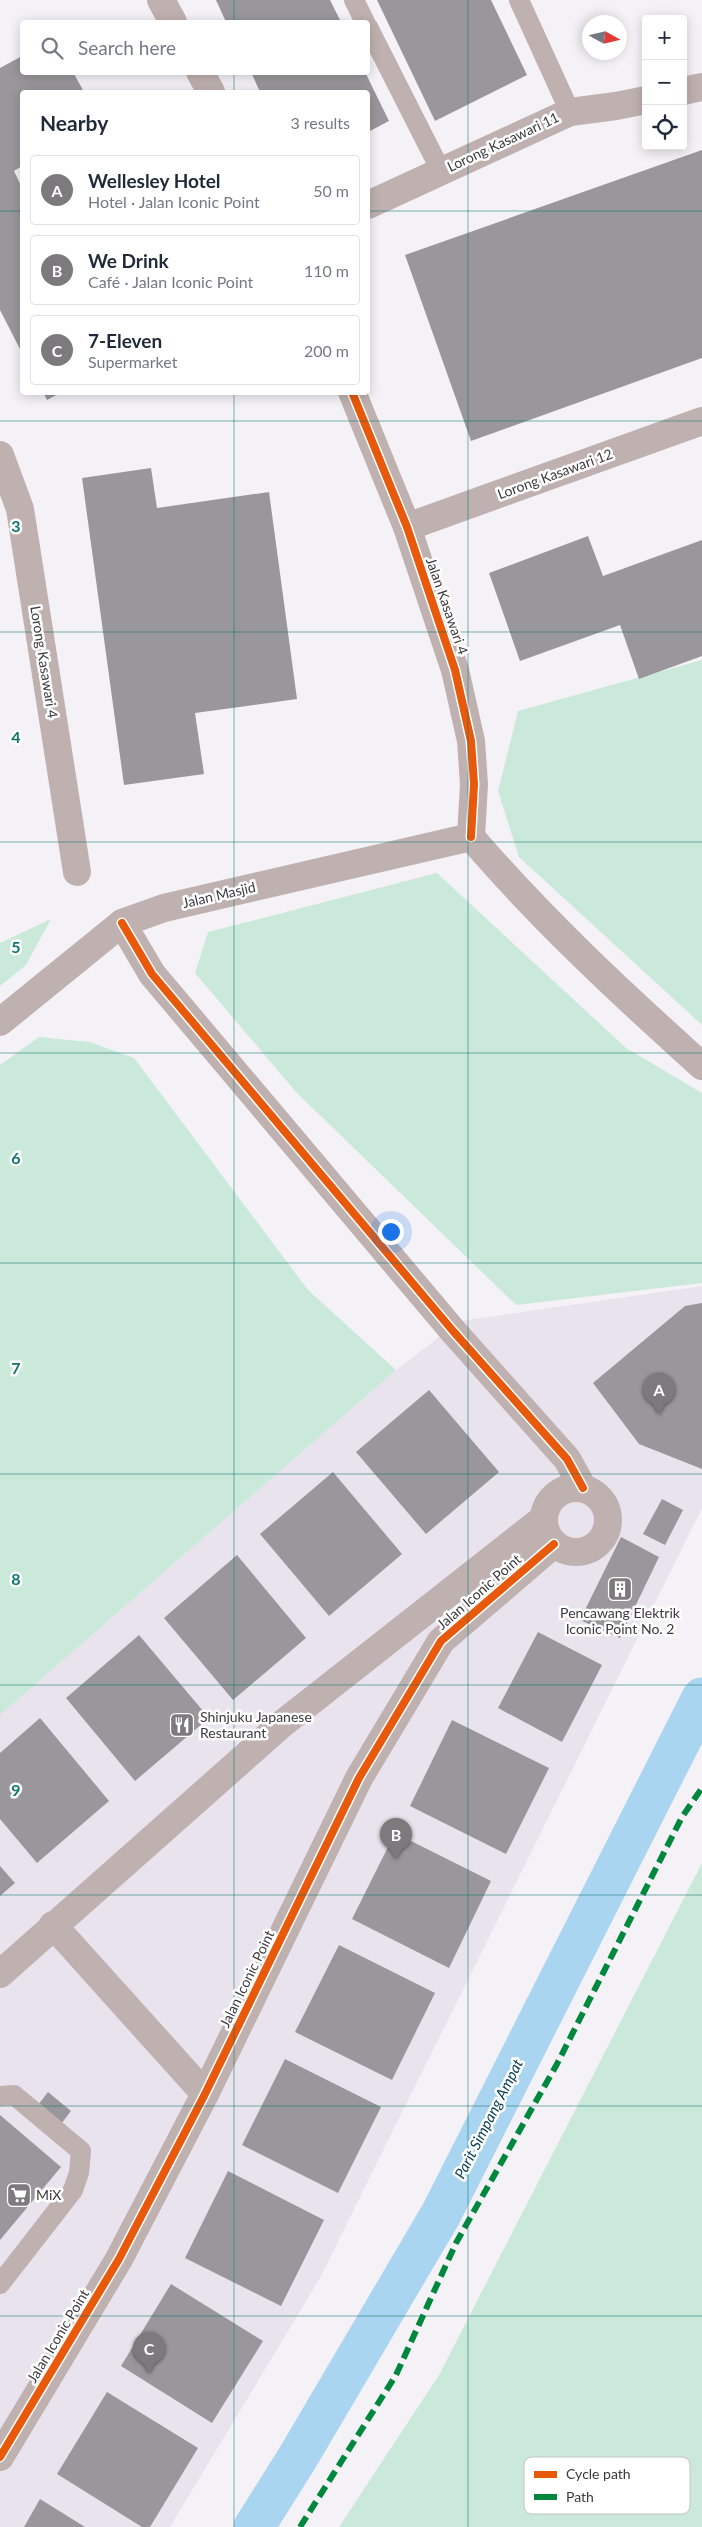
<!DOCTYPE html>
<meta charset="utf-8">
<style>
:root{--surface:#fff;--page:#f2f2f3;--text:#1f2937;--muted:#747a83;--line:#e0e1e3;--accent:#7c7a7d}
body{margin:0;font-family:Lato,sans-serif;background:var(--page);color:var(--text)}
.controls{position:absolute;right:15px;top:15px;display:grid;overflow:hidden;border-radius:5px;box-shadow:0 2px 12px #0003}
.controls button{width:45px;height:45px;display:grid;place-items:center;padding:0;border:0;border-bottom:1px solid var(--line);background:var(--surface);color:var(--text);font:25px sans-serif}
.compass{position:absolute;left:582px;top:15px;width:45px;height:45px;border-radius:50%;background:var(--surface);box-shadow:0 2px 12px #0003;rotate:98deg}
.you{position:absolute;left:390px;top:1231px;width:18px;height:18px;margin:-12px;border:4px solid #fff;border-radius:50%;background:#1a73e8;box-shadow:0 0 0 8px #1a73e833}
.badge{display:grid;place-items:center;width:32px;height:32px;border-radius:50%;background:var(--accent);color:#fff;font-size:16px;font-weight:700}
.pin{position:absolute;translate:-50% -41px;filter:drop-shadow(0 1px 2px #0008)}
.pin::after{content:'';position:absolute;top:26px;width:18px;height:15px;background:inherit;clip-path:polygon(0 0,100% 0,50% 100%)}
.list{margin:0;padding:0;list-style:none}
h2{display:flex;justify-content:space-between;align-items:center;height:65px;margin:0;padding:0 20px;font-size:21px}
h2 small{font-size:16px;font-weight:400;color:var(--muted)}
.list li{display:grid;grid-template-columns:32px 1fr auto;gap:15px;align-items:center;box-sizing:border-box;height:70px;margin:0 10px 10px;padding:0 10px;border:1px solid var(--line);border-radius:5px}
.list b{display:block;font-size:19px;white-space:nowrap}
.list p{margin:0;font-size:16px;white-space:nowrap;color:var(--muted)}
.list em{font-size:16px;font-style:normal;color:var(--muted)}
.icon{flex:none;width:28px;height:28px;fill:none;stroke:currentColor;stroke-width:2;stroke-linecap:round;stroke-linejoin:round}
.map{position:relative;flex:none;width:702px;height:2527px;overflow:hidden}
.search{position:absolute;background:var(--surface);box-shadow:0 2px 12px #0003;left:20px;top:20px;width:350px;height:55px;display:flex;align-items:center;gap:12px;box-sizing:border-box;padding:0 18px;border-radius:5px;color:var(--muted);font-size:19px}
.panel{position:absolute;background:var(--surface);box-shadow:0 2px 12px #0003;left:20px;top:90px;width:350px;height:305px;border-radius:5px}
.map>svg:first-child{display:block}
.built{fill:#e9e3ed}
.green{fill:#cae9da}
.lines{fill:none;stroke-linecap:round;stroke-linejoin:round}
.canal{stroke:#aad5f0;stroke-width:41}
.building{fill:#99979b}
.service{stroke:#bfb1b0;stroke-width:20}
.minor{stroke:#bfb1b0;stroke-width:28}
.quiet{stroke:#00873e;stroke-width:6;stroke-dasharray:12 6;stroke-linecap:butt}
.cycleway-casing{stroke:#fff;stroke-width:11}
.cycleway{stroke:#e8590c;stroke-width:8}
.grid{fill:none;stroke:#0f766e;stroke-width:1;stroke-opacity:0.55}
.labels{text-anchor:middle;stroke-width:5;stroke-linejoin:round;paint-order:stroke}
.street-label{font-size:14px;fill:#3b393c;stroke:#fff}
.poi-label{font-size:14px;fill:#3b393c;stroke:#fff;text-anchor:start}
.water-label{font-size:15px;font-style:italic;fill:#0a4058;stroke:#fff}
.key{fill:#fff;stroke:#c4c4c4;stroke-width:1}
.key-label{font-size:14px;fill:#3b393c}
.grid-label{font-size:16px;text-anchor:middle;font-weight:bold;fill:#0f766e;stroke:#fff;stroke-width:5;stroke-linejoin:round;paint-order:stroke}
</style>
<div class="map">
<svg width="702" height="2527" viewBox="0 0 702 2527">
<rect width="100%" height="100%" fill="#f5f2f7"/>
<polygon class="built" points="702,1286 702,1508 320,2278 170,2527 0,2527 0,1715 396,1370 460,1321"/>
<g class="green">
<polygon points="702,660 702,1025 519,857 498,791 518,711"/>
<polygon points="437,873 626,1048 702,1093 702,1283 516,1305 296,1092 195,973 208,932"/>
<polygon points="51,919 26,965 0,986 0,943"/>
<polygon points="39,1037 90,1042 134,1058 308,1290 396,1370 0,1715 0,1065"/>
<polygon points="702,1863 702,2527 339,2527 439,2375"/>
</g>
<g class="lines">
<polyline class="canal" points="254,2527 298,2457 441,2214 702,1698"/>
</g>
<g class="building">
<polygon points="216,0 330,0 341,22 226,22"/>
<polygon points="377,0 491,0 527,75 435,121"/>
<polygon points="22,56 22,72 73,72 84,92 22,92 22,166 14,171 22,188 22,353 0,310 0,68"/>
<polygon points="251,72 365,72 389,121 368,132 368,92 260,92"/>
<polygon points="702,150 702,358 471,441 405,255"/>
<polygon points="43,392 62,392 47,400"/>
<polygon points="151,468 157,508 269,492 297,699 195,713 204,774 124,785 82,478"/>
<polygon points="588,536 603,576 702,540 702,656 639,679 620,625 520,661 489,573"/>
<polygon points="702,1303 702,1469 639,1444 593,1383 685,1306"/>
<polygon points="429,1390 499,1472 426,1534 356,1452"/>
<polygon points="333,1472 402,1554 329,1616 260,1534"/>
<polygon points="662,1499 683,1510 665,1545 643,1534"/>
<polygon points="621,1537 659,1557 620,1638 580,1620"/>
<polygon points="237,1555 306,1638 233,1700 164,1618"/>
<polygon points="538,1632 602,1665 562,1742 498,1708"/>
<polygon points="139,1635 209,1718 135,1781 66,1698"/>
<polygon points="40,1718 109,1801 37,1863 0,1819 0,1753"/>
<polygon points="452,1720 549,1768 506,1854 410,1806"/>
<polygon points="395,1833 491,1881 449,1968 352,1919"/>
<polygon points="0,1866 15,1883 0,1896"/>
<polygon points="339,1945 435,1993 392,2080 295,2032"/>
<polygon points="285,2059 381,2107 338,2193 242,2145"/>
<polygon points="48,2092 71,2111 61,2124 38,2105"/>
<polygon points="0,2115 61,2167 0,2240"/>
<polygon points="228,2171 324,2220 281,2306 185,2258"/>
<polygon points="171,2284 263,2341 212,2423 121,2366"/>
<polygon points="107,2392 198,2448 150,2527 142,2527 57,2474"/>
<polygon points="40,2499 85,2527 24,2527"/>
</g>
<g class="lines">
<g class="service">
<polyline points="354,0 365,22"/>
<polyline points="519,0 570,112"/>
<polyline points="368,27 441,171"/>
<polyline points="0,2096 14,2095 81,2151 79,2173 73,2190 0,2284"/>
</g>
<g class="minor">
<polyline points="161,0 173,22"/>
<polyline points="200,72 211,92"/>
<polyline points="683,91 702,87"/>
<polyline points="368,205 570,112 616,106 646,100"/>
<polyline points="352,392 407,527 455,670 471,741 474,784 471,837"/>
<polyline points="0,455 20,509 77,872"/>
<polyline points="407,527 702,421"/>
<path d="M 471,837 C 542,920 621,993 702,1066"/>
<polyline points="122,923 152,974 453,1331 567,1459 583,1488"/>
<polyline points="0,1022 122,923 164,908 471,837"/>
<circle cx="576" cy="1520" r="32"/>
<polyline points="53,1925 205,2094"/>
<polyline points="0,1974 282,1724 544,1518"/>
<polyline points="0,2457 119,2259 205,2094 359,1778 441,1641 554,1544"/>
</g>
<polyline class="quiet" points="300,2527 396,2375 456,2243 557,2064 682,1817 702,1788"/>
<defs>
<g id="cycleway">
<polyline points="352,392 407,527 455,670 471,741 474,784 471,837"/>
<polyline points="122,923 152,974 453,1331 567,1459 583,1488"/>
<polyline points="0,2457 119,2259 205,2094 359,1778 441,1641 554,1544"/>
</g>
</defs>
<use href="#cycleway" class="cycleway-casing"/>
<use href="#cycleway" class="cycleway"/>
</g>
<path class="grid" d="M 234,0 L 234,22M 468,0 L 468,2527M 234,72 L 234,92M 0,211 L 22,211M 368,211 L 702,211M 234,392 L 234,2527M 0,421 L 702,421M 0,632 L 702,632M 0,842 L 702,842M 0,1053 L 702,1053M 0,1263 L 702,1263M 0,1474 L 702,1474M 0,1685 L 702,1685M 0,1895 L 702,1895M 0,2106 L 702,2106M 0,2316 L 702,2316"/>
<defs>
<symbol id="building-square" viewBox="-11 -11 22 22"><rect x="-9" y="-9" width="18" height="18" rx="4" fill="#7c7a7d" stroke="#fff"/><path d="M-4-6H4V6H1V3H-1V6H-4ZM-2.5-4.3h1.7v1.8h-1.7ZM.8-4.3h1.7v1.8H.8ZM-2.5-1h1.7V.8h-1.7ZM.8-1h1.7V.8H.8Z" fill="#fff"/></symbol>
<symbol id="restaurant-square" viewBox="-11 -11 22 22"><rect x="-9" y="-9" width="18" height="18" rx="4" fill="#7c7a7d" stroke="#fff"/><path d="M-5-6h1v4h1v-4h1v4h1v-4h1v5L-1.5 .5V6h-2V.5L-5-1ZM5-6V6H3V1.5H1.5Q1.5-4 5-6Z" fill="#fff"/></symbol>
<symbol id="supermarket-square" viewBox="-11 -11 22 22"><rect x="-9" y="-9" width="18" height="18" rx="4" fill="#7c7a7d" stroke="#fff"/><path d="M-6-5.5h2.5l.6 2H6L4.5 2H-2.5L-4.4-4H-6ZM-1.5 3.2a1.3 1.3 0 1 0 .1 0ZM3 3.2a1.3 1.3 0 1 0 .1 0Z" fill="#fff"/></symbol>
</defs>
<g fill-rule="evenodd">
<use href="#building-square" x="606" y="1575" width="28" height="28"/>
<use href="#restaurant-square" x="168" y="1711" width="28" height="28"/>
<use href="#supermarket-square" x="5" y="2181" width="28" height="28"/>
</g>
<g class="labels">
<g class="street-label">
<text transform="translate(503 142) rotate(-25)" y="5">Lorong Kasawari 11</text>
<text transform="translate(555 474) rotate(-20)" y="5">Lorong Kasawari 12</text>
<text transform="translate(447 606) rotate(71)" y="5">Jalan Kasawari 4</text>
<text transform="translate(44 662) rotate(81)" y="5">Lorong Kasawari 4</text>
<text transform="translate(219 895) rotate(-13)" y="5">Jalan Masjid</text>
<text transform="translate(479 1592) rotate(-41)" y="5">Jalan Iconic Point</text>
<text transform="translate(247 1979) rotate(-64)" y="5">Jalan Iconic Point</text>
<text transform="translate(58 2336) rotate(-59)" y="5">Jalan Iconic Point</text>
</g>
<g class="poi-label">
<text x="620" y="1618" text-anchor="middle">Pencawang Elektrik<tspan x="620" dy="16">Iconic Point No. 2</tspan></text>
<text x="200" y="1722">Shinjuku Japanese<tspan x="200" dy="16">Restaurant</tspan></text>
<text x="36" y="2200">MiX</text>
</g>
<g class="water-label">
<text transform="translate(489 2119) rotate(-63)" y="5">Parit Simpang Ampat</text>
</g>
</g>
<rect x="524" y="2457" width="166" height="57" rx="8" class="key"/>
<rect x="534" y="2471" width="23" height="7" fill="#e8590c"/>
<rect x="534" y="2494" width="23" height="6" fill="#00873e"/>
<g class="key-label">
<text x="566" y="2479">Cycle path</text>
<text x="566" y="2502">Path</text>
</g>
<g class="grid-label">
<text x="16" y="532">3</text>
<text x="16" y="743">4</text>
<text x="16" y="953">5</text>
<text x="16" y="1164">6</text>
<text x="16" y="1374">7</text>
<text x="16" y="1585">8</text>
<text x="16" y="1796">9</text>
</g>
</svg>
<div class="controls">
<button>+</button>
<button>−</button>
<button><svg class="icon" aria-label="locate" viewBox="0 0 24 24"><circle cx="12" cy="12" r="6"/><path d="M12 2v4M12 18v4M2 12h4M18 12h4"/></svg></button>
</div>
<svg class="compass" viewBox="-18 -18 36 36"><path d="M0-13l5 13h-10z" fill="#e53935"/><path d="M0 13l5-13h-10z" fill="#747a83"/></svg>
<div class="you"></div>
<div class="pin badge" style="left:659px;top:1414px">A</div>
<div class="pin badge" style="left:396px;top:1859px">B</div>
<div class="pin badge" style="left:149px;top:2373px">C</div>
<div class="search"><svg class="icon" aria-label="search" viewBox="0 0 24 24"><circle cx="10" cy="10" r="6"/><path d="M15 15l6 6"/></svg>Search here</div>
<section class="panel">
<h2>Nearby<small>3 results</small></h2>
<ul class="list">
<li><span class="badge">A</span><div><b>Wellesley Hotel</b><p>Hotel · Jalan Iconic Point</p></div><em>50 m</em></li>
<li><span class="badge">B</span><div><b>We Drink</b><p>Café · Jalan Iconic Point</p></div><em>110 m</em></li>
<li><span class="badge">C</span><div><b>7-Eleven</b><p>Supermarket</p></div><em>200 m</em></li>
</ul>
</section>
</div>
